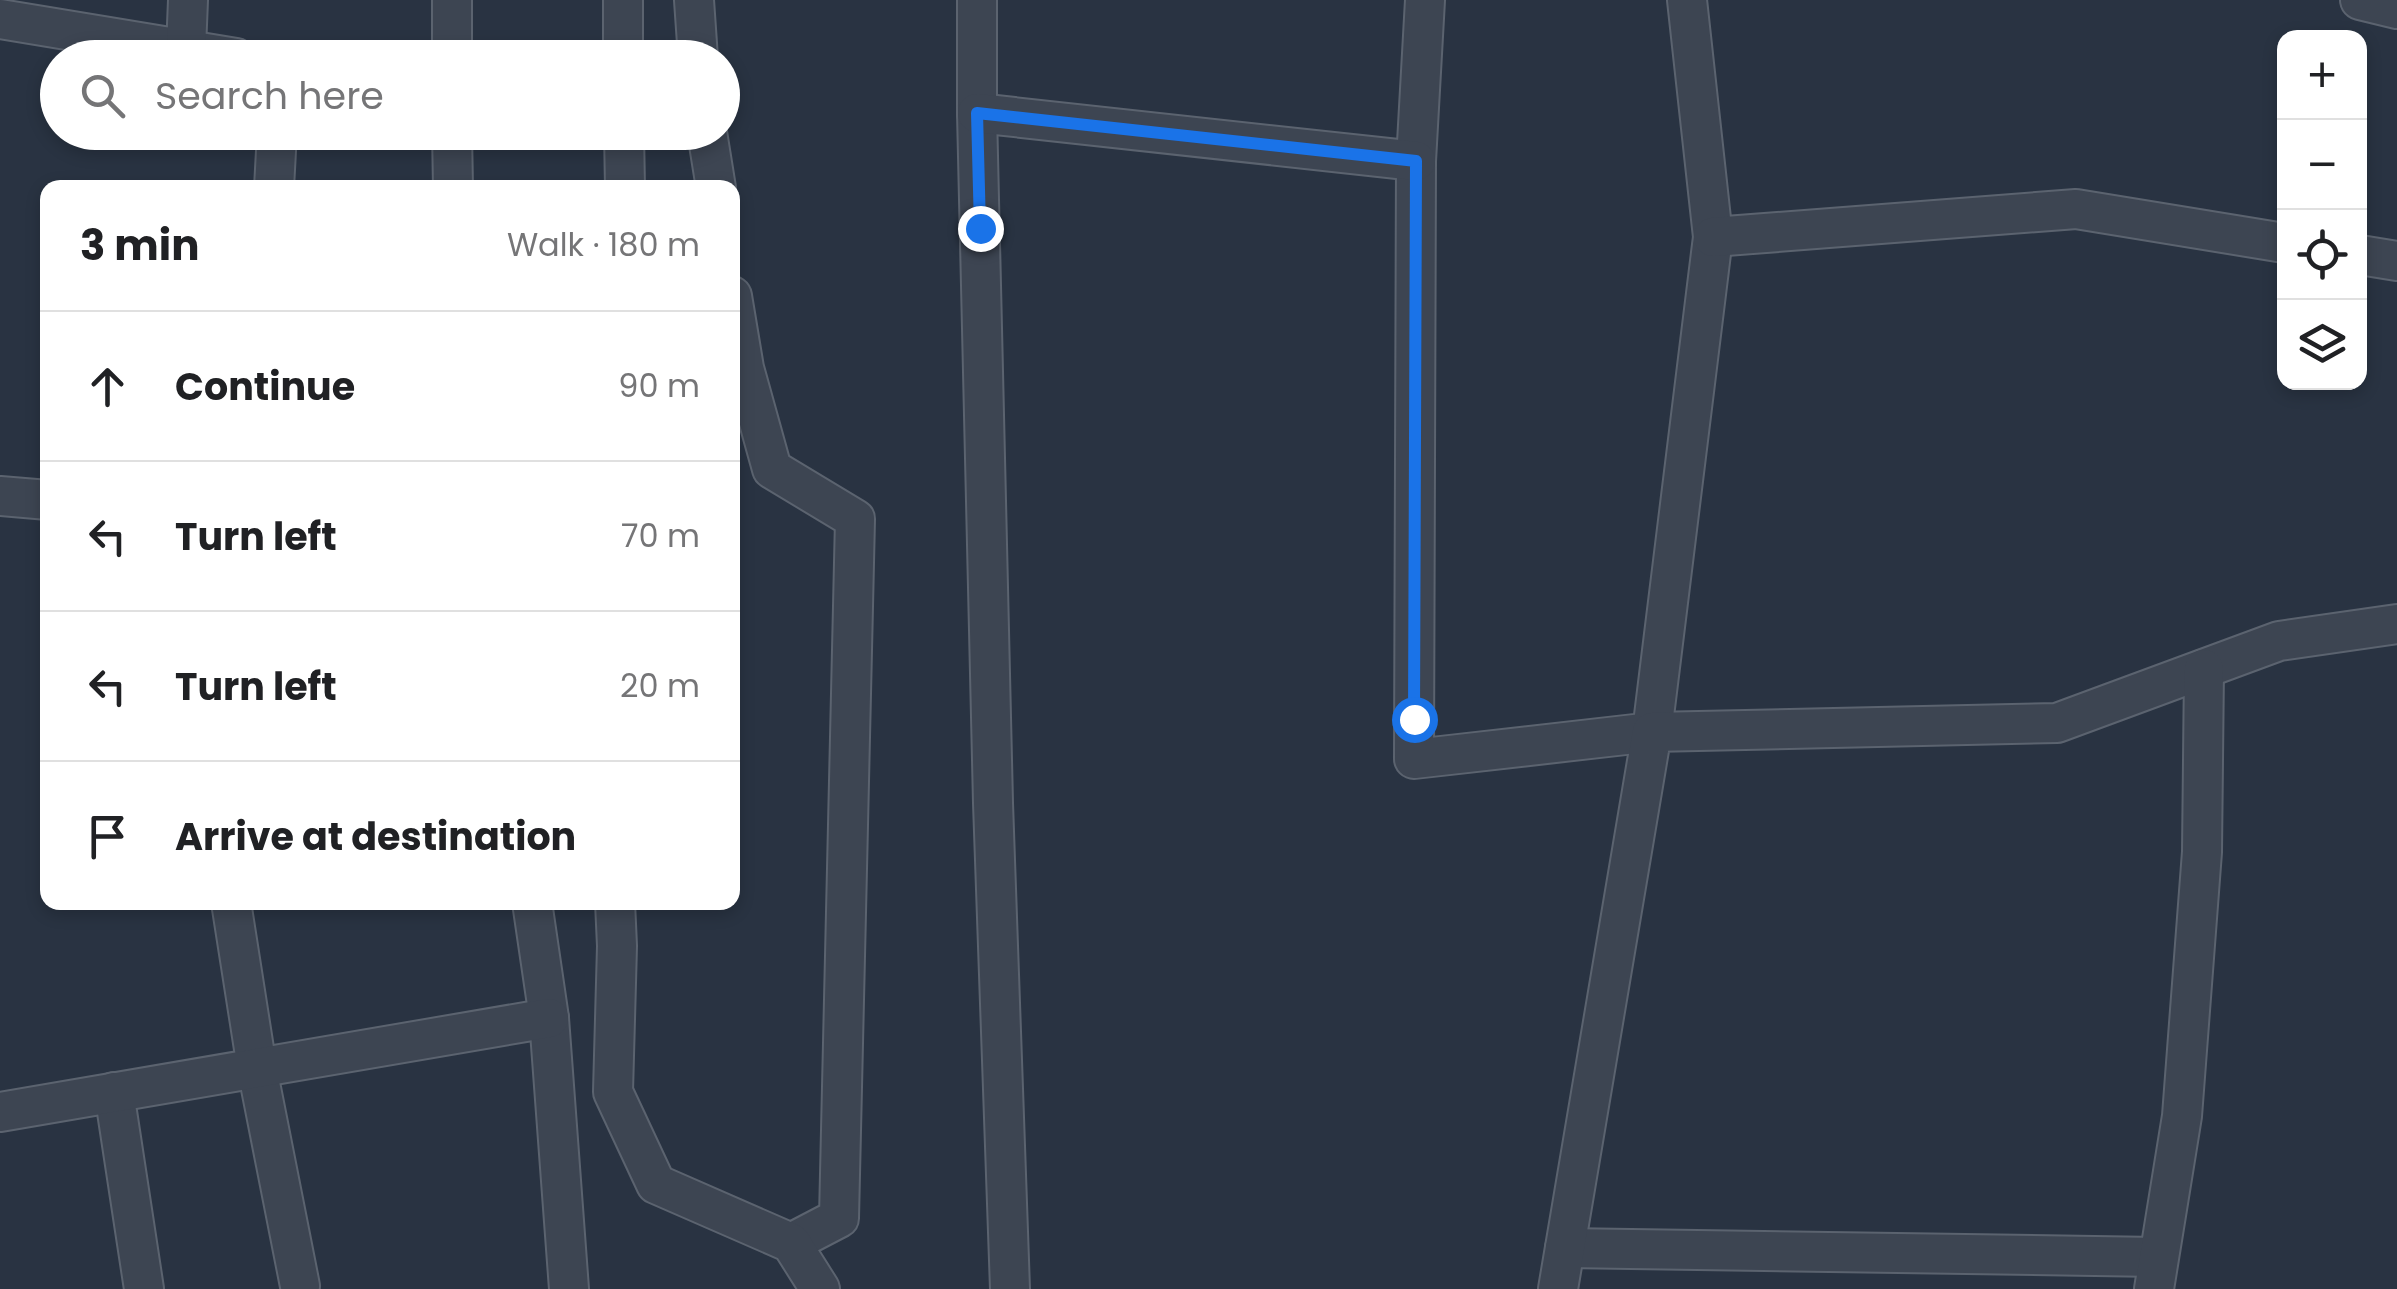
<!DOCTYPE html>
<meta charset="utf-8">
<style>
:root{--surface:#fff;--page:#f6f6f6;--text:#202124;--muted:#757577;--line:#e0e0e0}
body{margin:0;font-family:Poppins,sans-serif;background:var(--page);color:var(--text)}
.controls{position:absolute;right:30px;top:30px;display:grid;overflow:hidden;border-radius:20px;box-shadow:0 5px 15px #0003}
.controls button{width:90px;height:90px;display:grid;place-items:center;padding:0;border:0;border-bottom:2px solid var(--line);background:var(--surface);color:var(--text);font:50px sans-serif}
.stop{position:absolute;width:30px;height:30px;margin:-22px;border:8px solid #1a73e8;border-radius:50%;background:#fff}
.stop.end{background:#1a73e8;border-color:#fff;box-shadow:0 2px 10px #0008}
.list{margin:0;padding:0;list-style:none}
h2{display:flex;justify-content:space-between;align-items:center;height:130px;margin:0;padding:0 40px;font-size:42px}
h2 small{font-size:32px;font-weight:400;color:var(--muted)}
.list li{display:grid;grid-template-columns:65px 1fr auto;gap:30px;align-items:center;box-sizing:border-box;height:150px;padding:0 40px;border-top:2px solid var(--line)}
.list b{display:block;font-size:38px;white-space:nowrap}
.list em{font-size:32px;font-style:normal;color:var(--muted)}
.icon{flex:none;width:55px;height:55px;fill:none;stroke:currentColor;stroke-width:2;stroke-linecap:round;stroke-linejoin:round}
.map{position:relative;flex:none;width:2397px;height:1289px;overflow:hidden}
.search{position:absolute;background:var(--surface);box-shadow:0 5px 15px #0003;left:40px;top:40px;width:700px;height:110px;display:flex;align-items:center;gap:25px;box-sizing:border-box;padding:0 35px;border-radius:55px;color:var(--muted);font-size:38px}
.panel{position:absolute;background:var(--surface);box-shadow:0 5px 15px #0003;left:40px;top:180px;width:700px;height:730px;border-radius:20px}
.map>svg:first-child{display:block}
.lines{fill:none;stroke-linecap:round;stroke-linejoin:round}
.street-casing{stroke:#5b636f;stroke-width:42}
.street{stroke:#3d4552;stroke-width:38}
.route{stroke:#1a73e8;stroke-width:12}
</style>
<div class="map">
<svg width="2397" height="1289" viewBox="0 0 2397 1289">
<rect width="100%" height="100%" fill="#293342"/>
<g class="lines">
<defs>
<g id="street">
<polyline points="452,0 452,58"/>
<polyline points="623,0 623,58"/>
<polyline points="694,0 698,58"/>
<polyline points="977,0 977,113 993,803 1010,1289"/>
<polyline points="1425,0 1416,161 1414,759 1652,732 1713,237 1687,0"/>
<polyline points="2360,0 2397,9"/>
<polyline points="0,19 236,58"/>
<polyline points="186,49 188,0"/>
<polyline points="977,113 1416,161"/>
<polyline points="452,132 453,188"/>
<polyline points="624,132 625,188"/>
<polyline points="707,132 716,188"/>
<polyline points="274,188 277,132"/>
<polyline points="1713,237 2076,209 2284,243"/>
<polyline points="2360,255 2397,261"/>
<polyline points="732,296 744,368 772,469 855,519 839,1218 791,1243"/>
<polyline points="0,496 48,500"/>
<polyline points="231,902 257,1068 300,1286"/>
<polyline points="532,902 549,1018 569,1289"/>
<polyline points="615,902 617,946 613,1092 656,1184 791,1243 820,1289"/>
<polyline points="114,1092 144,1289"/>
<polyline points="0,1112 549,1018"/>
<polyline points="1565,1248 2158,1257"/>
<polyline points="1558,1289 1652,732 2057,723 2279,641 2397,624"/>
<polyline points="2154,1289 2182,1116 2202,852 2204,669"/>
</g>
</defs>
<use href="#street" class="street-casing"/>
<use href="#street" class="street"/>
</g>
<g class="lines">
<polyline class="route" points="980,228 977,113 1416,161 1414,719"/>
</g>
</svg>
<div class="controls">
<button>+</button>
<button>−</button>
<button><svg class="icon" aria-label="locate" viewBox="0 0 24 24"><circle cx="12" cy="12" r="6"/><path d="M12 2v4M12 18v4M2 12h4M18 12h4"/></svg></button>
<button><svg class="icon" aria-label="layers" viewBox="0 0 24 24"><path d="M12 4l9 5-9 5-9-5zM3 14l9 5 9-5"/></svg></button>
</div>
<div class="stop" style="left:1414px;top:719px"></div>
<div class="stop end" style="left:980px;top:228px"></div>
<div class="search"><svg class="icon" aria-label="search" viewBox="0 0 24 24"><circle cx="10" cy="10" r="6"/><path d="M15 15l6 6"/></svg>Search here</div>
<section class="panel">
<h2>3 min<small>Walk · 180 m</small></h2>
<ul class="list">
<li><svg class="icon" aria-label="ahead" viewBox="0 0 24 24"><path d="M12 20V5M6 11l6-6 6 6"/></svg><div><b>Continue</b></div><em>90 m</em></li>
<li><svg class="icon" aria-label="left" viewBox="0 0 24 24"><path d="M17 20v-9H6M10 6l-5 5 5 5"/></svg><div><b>Turn left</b></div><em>70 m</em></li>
<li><svg class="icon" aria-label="left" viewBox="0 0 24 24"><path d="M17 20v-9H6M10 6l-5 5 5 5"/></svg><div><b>Turn left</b></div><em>20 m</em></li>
<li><svg class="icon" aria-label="arrive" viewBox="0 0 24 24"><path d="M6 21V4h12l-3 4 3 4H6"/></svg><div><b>Arrive at destination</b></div></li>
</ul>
</section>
</div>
